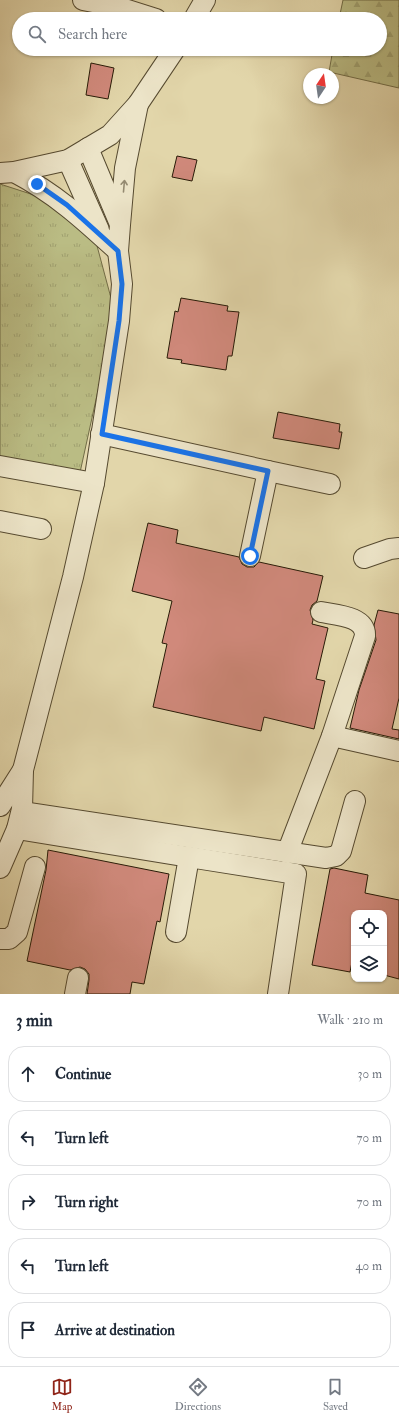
<!DOCTYPE html>
<meta charset="utf-8">
<style>
:root{--surface:#fff;--page:#f6f6f7;--text:#1f2937;--muted:#747a83;--line:#e0e1e3;--accent:#8f2418}
body{margin:0;font-family:"IM FELL Double Pica",serif;background:var(--page);color:var(--text)}
.controls{position:absolute;right:12px;bottom:12px;display:grid;overflow:hidden;border-radius:8px;box-shadow:0 1px 3px #0004}
.controls button{width:36px;height:36px;display:grid;place-items:center;padding:0;border:0;border-bottom:1px solid var(--line);background:var(--surface);color:var(--text);font:20px sans-serif}
.compass{position:absolute;left:303px;top:68px;width:36px;height:36px;border-radius:50%;background:var(--surface);box-shadow:0 1px 3px #0004;rotate:13deg}
.stop{position:absolute;width:12px;height:12px;margin:-9px;border:3px solid #1a73e8;border-radius:50%;background:#fff}
.stop.end{background:#1a73e8;border-color:#fff;box-shadow:0 1px 4px #0008}
.list{margin:0;padding:0;list-style:none}
h2{display:flex;justify-content:space-between;align-items:center;height:52px;margin:0;padding:0 16px;font-size:17px}
h2 small{font-size:13px;font-weight:400;color:var(--muted)}
.list li{display:grid;grid-template-columns:26px 1fr auto;gap:12px;align-items:center;box-sizing:border-box;height:56px;margin:0 8px 8px;padding:0 8px;border:1px solid var(--line);border-radius:16px}
.list b{display:block;font-size:15px;white-space:nowrap}
.list em{font-size:13px;font-style:normal;color:var(--muted)}
.icon{flex:none;width:22px;height:22px;fill:none;stroke:currentColor;stroke-width:2;stroke-linecap:round;stroke-linejoin:round}
.map{position:relative;flex:none;width:399px;height:994px;overflow:hidden}
.search{position:absolute;background:var(--surface);box-shadow:0 1px 3px #0004;left:12px;right:12px;top:12px;height:44px;display:flex;align-items:center;gap:10px;box-sizing:border-box;padding:0 14px;border-radius:22px;color:var(--muted);font-size:15px}
.sheet{height:372px;background:var(--surface)}
nav{display:flex;justify-content:space-around;align-items:center;box-sizing:border-box;height:56px;border-top:1px solid var(--line);background:var(--surface);font-size:11px;color:var(--muted)}
nav a{display:grid;justify-items:center;gap:2px}
nav .on{color:var(--accent)}
.map>svg:first-child{display:block}
.forest{fill:url(#forest-firs);stroke:#716c46}
.park{fill:url(#park-tufts);stroke:#716c46}
.building{fill:#d0897b;stroke:#281b07}
.lines{fill:none;stroke-linecap:round;stroke-linejoin:round}
.minor-casing{stroke:#564a30;stroke-width:22}
.minor{stroke:#ece4c8;stroke-width:20}
.oneway{stroke:#948a71}
.route{stroke:#1a73e8;stroke-width:5}
</style>
<div class="map">
<svg width="399" height="994" viewBox="0 0 399 994">
<defs>
<pattern id="forest-firs" width="22" height="20" patternUnits="userSpaceOnUse"><rect width="22" height="20" fill="#babc84"/><path d="M5 1l3.5 6h-7zM16 11l3.5 6h-7z" fill="#a0a170"/></pattern>
<pattern id="park-tufts" width="24" height="20" patternUnits="userSpaceOnUse"><rect width="24" height="20" fill="#babc84"/><path d="M3 7l-1-3M5 7V3M7 7l1-3M15 17l-1-3M17 17v-4M19 17l1-3" fill="none" stroke="#a0a170"/></pattern>
</defs>
<rect width="100%" height="100%" fill="#e2d6aa"/>
<filter id="stains"><feTurbulence type="fractalNoise" baseFrequency=".005" numOctaves="4"/><feColorMatrix values="0 0 0 0 .2 0 0 0 0 .09 0 0 0 0 .02 0 0 0 .5 -.17"/></filter>
<radialGradient id="worn" r=".72"><stop offset=".6" stop-color="#630" stop-opacity="0"/><stop offset="1" stop-color="#630" stop-opacity=".3"/></radialGradient>
<polygon class="forest" points="343,0 399,0 399,88 329,72 333,49 380,49 380,19 339,19"/>
<polygon class="park" points="0,184 37,196 96,242 115,313 79,477 0,463"/>
<g class="building">
<polygon points="91,63 114,68 108,99 86,95"/>
<polygon points="177,156 197,160 192,181 172,177"/>
<polygon points="181,298 228,306 227,311 239,312 232,356 228,356 226,370 181,363 182,360 167,358 175,311 178,312"/>
<polygon points="278,412 340,424 339,432 342,432 339,449 273,438"/>
<polygon points="148,523 178,530 176,543 239,557 242,564 247,567 254,567 259,562 323,576 317,601 312,605 310,610 313,620 312,624 328,628 316,679 325,681 314,729 264,717 261,731 153,707 167,644 162,643 172,601 132,591"/>
<polygon points="378,610 399,614 399,698 392,729 399,730 399,739 350,728 359,690 376,640 374,625"/>
<polygon points="48,850 169,874 160,922 157,921 144,984 132,982 130,994 87,994 89,980 89,974 85,969 80,967 70,970 27,961 46,870"/>
<polygon points="334,868 368,875 365,893 399,900 399,979 384,975 384,913 354,913 354,952 350,972 312,965 330,869"/>
</g>
<g class="lines">
<defs>
<g id="minor">
<polyline points="83,0 118,7 156,19"/>
<polyline points="194,19 205,0"/>
<polyline points="88,148 119,222"/>
<polyline points="68,160 99,230"/>
<path d="M 14,172 C 56,194 83,219 118,251"/>
<polyline points="0,173 14,172 68,160 110,135 138,104 175,49"/>
<polyline points="101,434 268,471 250,556"/>
<polyline points="0,466 94,483"/>
<polyline points="268,471 330,484"/>
<polyline points="0,521 41,529"/>
<polyline points="364,558 390,549 399,548"/>
<polyline points="332,736 399,751"/>
<polyline points="0,806 23,770"/>
<polyline points="22,812 326,858 336,856 341,851 355,801"/>
<polyline points="17,829 189,857 176,932"/>
<path d="M 287,853 L 332,736 L 365,636 C 366,616 336,615 321,612"/>
<polyline points="189,857 296,874 278,994"/>
<polyline points="0,868 17,829 22,809 23,770 73,577 94,483 119,321 122,284 118,251 120,225 125,168 138,104"/>
<polyline points="0,939 9,939 17,932 35,867"/>
<polyline points="75,994 78,978"/>
</g>
</defs>
<use href="#minor" class="minor-casing"/>
<use href="#minor" class="minor"/>
</g>
<defs><path id="oneway-shaft" d="M-6 0H5M1.5-3L5.5 0L1.5 3" fill="none" stroke-width="1.6" stroke-linecap="round" stroke-linejoin="round"/></defs>
<use class="oneway" href="#oneway-shaft" transform="translate(124 186) rotate(-85)"/>
<g class="lines">
<polyline class="route" points="37,184 67,205 118,251 122,284 119,321 102,434 268,471 250,556"/>
</g>
<rect width="100%" height="100%" filter="url(#stains)"/>
<rect width="100%" height="100%" fill="url(#worn)"/>
</svg>
<div class="controls">
<button><svg class="icon" aria-label="locate" viewBox="0 0 24 24"><circle cx="12" cy="12" r="6"/><path d="M12 2v4M12 18v4M2 12h4M18 12h4"/></svg></button>
<button><svg class="icon" aria-label="layers" viewBox="0 0 24 24"><path d="M12 4l9 5-9 5-9-5zM3 14l9 5 9-5"/></svg></button>
</div>
<svg class="compass" viewBox="-18 -18 36 36"><path d="M0-13l5 13h-10z" fill="#e53935"/><path d="M0 13l5-13h-10z" fill="#747a83"/></svg>
<div class="stop" style="left:250px;top:556px"></div>
<div class="stop end" style="left:37px;top:184px"></div>
<div class="search"><svg class="icon" aria-label="search" viewBox="0 0 24 24"><circle cx="10" cy="10" r="6"/><path d="M15 15l6 6"/></svg>Search here</div>
</div>
<section class="sheet">
<h2>3 min<small>Walk · 210 m</small></h2>
<ul class="list">
<li><svg class="icon" aria-label="ahead" viewBox="0 0 24 24"><path d="M12 20V5M6 11l6-6 6 6"/></svg><div><b>Continue</b></div><em>30 m</em></li>
<li><svg class="icon" aria-label="left" viewBox="0 0 24 24"><path d="M17 20v-9H6M10 6l-5 5 5 5"/></svg><div><b>Turn left</b></div><em>70 m</em></li>
<li><svg class="icon" aria-label="right" viewBox="0 0 24 24"><path d="M7 20v-9h11M14 6l5 5-5 5"/></svg><div><b>Turn right</b></div><em>70 m</em></li>
<li><svg class="icon" aria-label="left" viewBox="0 0 24 24"><path d="M17 20v-9H6M10 6l-5 5 5 5"/></svg><div><b>Turn left</b></div><em>40 m</em></li>
<li><svg class="icon" aria-label="arrive" viewBox="0 0 24 24"><path d="M6 21V4h12l-3 4 3 4H6"/></svg><div><b>Arrive at destination</b></div></li>
</ul>
</section>
<nav>
<a class="on"><svg class="icon" aria-label="map" viewBox="0 0 24 24"><path d="M3 6l6-2 6 2 6-2v14l-6 2-6-2-6 2zM9 4v14M15 6v14"/></svg>Map</a>
<a><svg class="icon" aria-label="directions" viewBox="0 0 24 24"><path d="M12 3l9 9-9 9-9-9zM9 14v-3h6M13 9l2 2-2 2"/></svg>Directions</a>
<a><svg class="icon" aria-label="saved" viewBox="0 0 24 24"><path d="M7 4h10v16l-5-4-5 4z"/></svg>Saved</a>
</nav>
